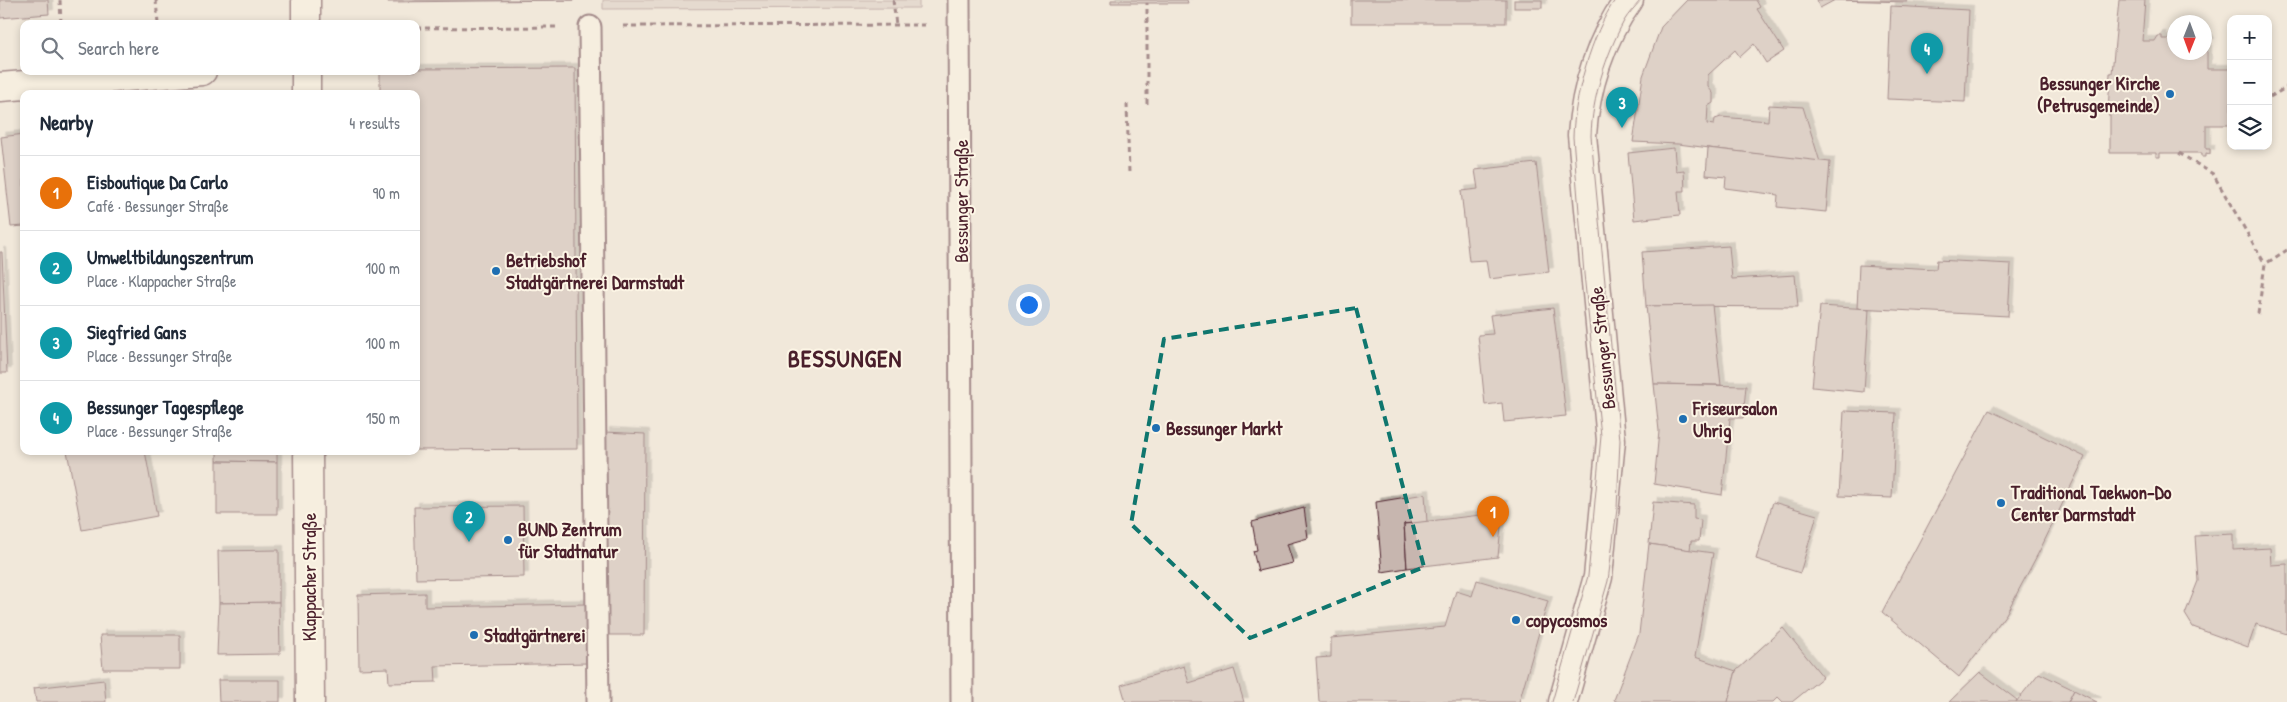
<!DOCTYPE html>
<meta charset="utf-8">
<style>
:root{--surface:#fff;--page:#f6f6f7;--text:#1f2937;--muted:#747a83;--line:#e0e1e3;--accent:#1f6fb2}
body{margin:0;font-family:"Patrick Hand",sans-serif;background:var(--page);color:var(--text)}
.controls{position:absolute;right:15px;top:15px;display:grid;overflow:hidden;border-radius:10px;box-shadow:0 2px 8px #0003}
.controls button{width:45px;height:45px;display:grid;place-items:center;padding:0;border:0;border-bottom:1px solid var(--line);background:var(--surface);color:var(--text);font:25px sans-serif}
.compass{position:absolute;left:2167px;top:15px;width:45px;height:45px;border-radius:50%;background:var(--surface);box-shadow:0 2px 8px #0003;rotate:181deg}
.you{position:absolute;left:1028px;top:304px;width:18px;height:18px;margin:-12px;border:4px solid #fff;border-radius:50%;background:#1a73e8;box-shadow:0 0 0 8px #1a73e833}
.badge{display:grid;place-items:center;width:32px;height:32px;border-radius:50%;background:var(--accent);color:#fff;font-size:16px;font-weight:700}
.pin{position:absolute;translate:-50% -41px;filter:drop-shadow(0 1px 2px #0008)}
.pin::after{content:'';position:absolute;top:26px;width:18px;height:15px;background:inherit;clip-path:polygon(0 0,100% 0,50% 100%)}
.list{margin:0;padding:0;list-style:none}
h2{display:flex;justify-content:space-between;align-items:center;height:65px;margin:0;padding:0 20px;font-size:21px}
h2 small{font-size:16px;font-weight:400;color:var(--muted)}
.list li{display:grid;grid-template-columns:32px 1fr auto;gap:15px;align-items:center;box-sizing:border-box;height:75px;padding:0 20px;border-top:1px solid var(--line)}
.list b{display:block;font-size:19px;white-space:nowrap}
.list p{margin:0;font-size:16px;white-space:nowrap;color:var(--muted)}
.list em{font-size:16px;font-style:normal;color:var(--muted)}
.icon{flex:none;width:28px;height:28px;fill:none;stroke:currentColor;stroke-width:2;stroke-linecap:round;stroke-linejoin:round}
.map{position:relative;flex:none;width:2287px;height:702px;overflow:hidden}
.search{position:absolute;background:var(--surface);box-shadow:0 2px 8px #0003;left:20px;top:20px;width:400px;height:55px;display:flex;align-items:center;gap:12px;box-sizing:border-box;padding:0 18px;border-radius:10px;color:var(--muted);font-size:19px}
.panel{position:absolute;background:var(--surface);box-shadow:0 2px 8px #0003;left:20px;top:90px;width:400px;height:365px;border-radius:10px}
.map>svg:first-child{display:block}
.green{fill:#d8cac0;stroke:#917476}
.building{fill:#c7b6af;stroke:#4a1f2b;filter:url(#shadow)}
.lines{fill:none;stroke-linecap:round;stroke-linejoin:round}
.service-casing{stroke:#4a1f2b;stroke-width:25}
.minor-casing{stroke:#4a1f2b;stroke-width:31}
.path{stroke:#4a1f2b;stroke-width:3;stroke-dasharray:5 4;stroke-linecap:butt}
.service{stroke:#fcf5e5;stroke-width:21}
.minor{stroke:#fcf5e5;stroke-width:28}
.tram{stroke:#4a1f2b;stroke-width:1}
.marked{fill:none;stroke:#0f766e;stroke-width:4;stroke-dasharray:10 6;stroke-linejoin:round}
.poi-dot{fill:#1f6fb2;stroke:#fcf5e5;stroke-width:2}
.labels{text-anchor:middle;stroke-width:4;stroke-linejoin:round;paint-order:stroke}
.poi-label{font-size:19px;font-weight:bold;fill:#4a1f2b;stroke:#fcf5e5;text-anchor:start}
.street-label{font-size:19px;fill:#4a1f2b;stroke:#fcf5e5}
.district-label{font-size:24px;font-weight:bold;letter-spacing:1px;fill:#4a1f2b;stroke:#fcf5e5}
</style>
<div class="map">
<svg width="2287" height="702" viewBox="0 0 2287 702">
<defs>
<filter id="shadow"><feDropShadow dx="4.5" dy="-4.5" stdDeviation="0" flood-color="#0004"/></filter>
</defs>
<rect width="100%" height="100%" fill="#f1e8da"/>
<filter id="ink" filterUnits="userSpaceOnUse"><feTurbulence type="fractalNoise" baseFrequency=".02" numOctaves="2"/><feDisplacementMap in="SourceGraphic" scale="10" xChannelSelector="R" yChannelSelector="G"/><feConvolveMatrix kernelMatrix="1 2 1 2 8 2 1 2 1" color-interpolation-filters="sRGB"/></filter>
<g filter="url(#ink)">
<polygon class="green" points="603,0 919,0 919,8 603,9"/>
<g class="building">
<polygon points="0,0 48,0 49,14 0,18"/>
<polygon points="388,0 574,0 388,2"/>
<polygon points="1111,0 1187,0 1188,3 1111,3"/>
<rect x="1351" y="0" width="155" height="23"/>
<rect x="1514" y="0" width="28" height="8"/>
<polygon points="1687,0 1756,0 1760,7 1757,9 1784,51 1766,63 1754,44 1740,57 1735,50 1708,75 1708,87 1713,93 1713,103 1708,106 1707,124 1714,125 1715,119 1721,117 1768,121 1769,105 1803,107 1820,162 1678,144 1633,142 1643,76 1661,27"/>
<polygon points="1816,0 1908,0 1907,2 1835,0 1820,8"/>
<polygon points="2119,0 2145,0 2142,41 2155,41 2158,36 2162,36 2162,39 2174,39 2174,52 2204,52 2204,37 2207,37 2210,43 2207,43 2207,69 2231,69 2231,125 2206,125 2206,149 2210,149 2210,154 2206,153 2206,157 2202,157 2202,153 2160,153 2160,157 2156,157 2156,153 2110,153 2110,115 2108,115 2110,73 2112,73"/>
<polygon points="1891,6 1969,10 1965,102 1887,99"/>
<polygon points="575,68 577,449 416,450 416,94 380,94 380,71 416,71 416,69"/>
<polygon points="24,134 24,226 11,227 1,137"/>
<polygon points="1674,148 1676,171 1684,170 1685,191 1678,191 1680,215 1634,220 1628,153"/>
<polygon points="1708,148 1830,162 1826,212 1777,207 1778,195 1725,188 1726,177 1706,175"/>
<polygon points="1536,163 1549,272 1489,279 1486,260 1469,261 1461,191 1478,189 1475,170"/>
<polygon points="1729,246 1732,279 1795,275 1798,307 1646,306 1642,252"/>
<polygon points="0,252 2,252 7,373 0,373"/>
<polygon points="1937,260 2011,264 2008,316 1857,308 1859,265 1936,269"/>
<polygon points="1712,305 1721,385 1654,384 1646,306"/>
<polygon points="1820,306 1869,309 1864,392 1812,387"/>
<polygon points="1553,308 1566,416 1504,422 1502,403 1485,405 1478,335 1493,334 1490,315"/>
<polygon points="1654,384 1746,386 1743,418 1730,418 1722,495 1654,484 1659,431"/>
<polygon points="1989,410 2085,457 2040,550 2006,614 1959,677 1882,612"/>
<polygon points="1844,411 1896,413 1892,498 1839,496"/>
<polygon points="605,432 645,434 644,635 606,635"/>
<polygon points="67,451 145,451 157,516 82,530"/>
<polygon points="217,451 277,451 277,462 217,461"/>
<polygon points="217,461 277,462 277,514 217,514"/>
<polygon points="1425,494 1427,522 1404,524 1407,568 1382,572 1376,502"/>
<polygon points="1653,502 1694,505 1694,519 1701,520 1699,541 1691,541 1690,550 1649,544"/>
<polygon points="1773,502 1817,515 1800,573 1756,559"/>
<polygon points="1488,504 1503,505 1498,557 1407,568 1404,524 1489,514"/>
<polygon points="523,506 524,577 416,579 414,507"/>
<polygon points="1304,508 1308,538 1287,544 1293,563 1258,571 1253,551 1257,550 1252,522"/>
<polygon points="2233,534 2233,550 2270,548 2271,565 2287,564 2287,634 2256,624 2248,647 2193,627 2185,614 2198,581 2195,536"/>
<polygon points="1649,544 1713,553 1695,657 1736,671 1728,702 1618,702 1614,700 1639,634"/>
<polygon points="279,550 279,602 219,603 218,551"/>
<polygon points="1477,580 1548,601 1519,702 1319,702 1316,658 1331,657 1331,638 1445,627 1456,591 1472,596"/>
<polygon points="425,593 425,607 588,604 589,663 435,666 436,682 389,683 388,668 359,669 358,595"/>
<polygon points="279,602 280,654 217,655 219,603"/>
<polygon points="1783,628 1823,677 1792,702 1783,702 1778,697 1773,702 1728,702 1736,671"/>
<polygon points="100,635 180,635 180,669 103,669"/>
<polygon points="1184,666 1189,683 1234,669 1244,702 1126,702 1121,685"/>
<polygon points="1980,672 2017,700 2016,702 1949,702"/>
<polygon points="2039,673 2074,690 2068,702 2016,702"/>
<polygon points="104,680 106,702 36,702 34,688"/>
<polygon points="218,680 280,680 280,702 219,702"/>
<polygon points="2074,690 2097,702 2068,702"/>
</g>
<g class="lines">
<defs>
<g id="service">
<polyline points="959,0 962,702"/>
<polyline points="590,27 598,702"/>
</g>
<g id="minor">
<polyline points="306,24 306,0"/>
<polyline points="306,71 306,94"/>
<polyline points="0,87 202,71"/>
<polyline points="308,451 310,702"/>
<path d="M 1563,702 L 1598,577 L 1611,440 L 1582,135 C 1585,89 1601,37 1629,0"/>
</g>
</defs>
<use href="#service" class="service-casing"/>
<use href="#minor" class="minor-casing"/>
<g class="path">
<polyline points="60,0 61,24"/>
<polyline points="156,0 158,24"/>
<polyline points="893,0 896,25"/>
<polyline points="623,26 927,25"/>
<polyline points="416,28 559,27"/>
<polyline points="2270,97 2287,87"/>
<polyline points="1127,104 1129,174"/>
<polyline points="1147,104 1147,3"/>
<polyline points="2179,153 2213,174 2265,264"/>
<polyline points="2258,314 2265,264 2287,250"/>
</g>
<use href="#service" class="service"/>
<use href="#minor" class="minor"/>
<g class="tram">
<path d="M 1552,702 L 1588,576 L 1601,436 L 1584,274 L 1573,137 C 1574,97 1592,33 1615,0"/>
<path d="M 1573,702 L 1608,581 L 1617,509 L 1620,440 L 1591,136 C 1592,98 1606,55 1624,21 C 1628,14 1635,7 1641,0"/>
</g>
</g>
</g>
<path d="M0 0H2287V702H0ZM 1356,308 L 1424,567 L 1250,638 L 1131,524 L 1164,339 Z" fill="#f1e8da" fill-opacity=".55" fill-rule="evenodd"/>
<path class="marked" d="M 1356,308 L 1424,567 L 1250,638 L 1131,524 L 1164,339 Z"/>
<g class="poi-dot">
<circle cx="2170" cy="94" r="5"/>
<circle cx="496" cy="271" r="5"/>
<circle cx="1683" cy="419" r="5"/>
<circle cx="1156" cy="428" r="5"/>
<circle cx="2001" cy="503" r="5"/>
<circle cx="508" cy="540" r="5"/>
<circle cx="1516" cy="620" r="5"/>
<circle cx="474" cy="635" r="5"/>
</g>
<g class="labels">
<g class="poi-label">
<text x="2160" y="90" text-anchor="end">Bessunger Kirche<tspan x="2160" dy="22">(Petrusgemeinde)</tspan></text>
<text x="506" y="267">Betriebshof<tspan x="506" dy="22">Stadtgärtnerei Darmstadt</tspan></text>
<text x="1693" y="415">Friseursalon<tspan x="1693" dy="22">Uhrig</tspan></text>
<text x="1166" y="435">Bessunger Markt</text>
<text x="2011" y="499">Traditional Taekwon-Do<tspan x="2011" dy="22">Center Darmstadt</tspan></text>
<text x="518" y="536">BUND Zentrum<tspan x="518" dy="22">für Stadtnatur</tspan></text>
<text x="1526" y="627">copycosmos</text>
<text x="484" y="642">Stadtgärtnerei</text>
</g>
<g class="street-label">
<text transform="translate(961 201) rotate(-90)" y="7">Bessunger Straße</text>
<text transform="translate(1602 348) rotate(-96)" y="7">Bessunger Straße</text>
<text transform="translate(309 577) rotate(-90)" y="7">Klappacher Straße</text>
</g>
<g class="district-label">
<text x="845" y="367">BESSUNGEN</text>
</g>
</g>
</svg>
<div class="controls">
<button>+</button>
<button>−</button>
<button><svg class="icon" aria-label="layers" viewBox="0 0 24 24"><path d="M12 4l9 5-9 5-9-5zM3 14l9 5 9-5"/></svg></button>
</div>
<svg class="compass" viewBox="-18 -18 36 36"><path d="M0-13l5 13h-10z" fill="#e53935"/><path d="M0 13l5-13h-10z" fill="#747a83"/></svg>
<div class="you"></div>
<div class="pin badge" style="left:1493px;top:537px;background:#e8710a">1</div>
<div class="pin badge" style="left:469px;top:542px;background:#0f9aa8">2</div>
<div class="pin badge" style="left:1622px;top:128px;background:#0f9aa8">3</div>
<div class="pin badge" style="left:1927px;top:74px;background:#0f9aa8">4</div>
<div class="search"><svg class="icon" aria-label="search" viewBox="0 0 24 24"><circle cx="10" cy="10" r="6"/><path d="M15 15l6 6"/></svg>Search here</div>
<section class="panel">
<h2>Nearby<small>4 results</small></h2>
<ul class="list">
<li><span class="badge" style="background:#e8710a">1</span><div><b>Eisboutique Da Carlo</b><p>Café · Bessunger Straße</p></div><em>90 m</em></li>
<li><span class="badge" style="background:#0f9aa8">2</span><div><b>Umweltbildungszentrum</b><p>Place · Klappacher Straße</p></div><em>100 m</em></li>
<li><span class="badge" style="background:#0f9aa8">3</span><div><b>Siegfried Gans</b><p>Place · Bessunger Straße</p></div><em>100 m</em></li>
<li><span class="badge" style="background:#0f9aa8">4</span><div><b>Bessunger Tagespflege</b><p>Place · Bessunger Straße</p></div><em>150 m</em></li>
</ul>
</section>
</div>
